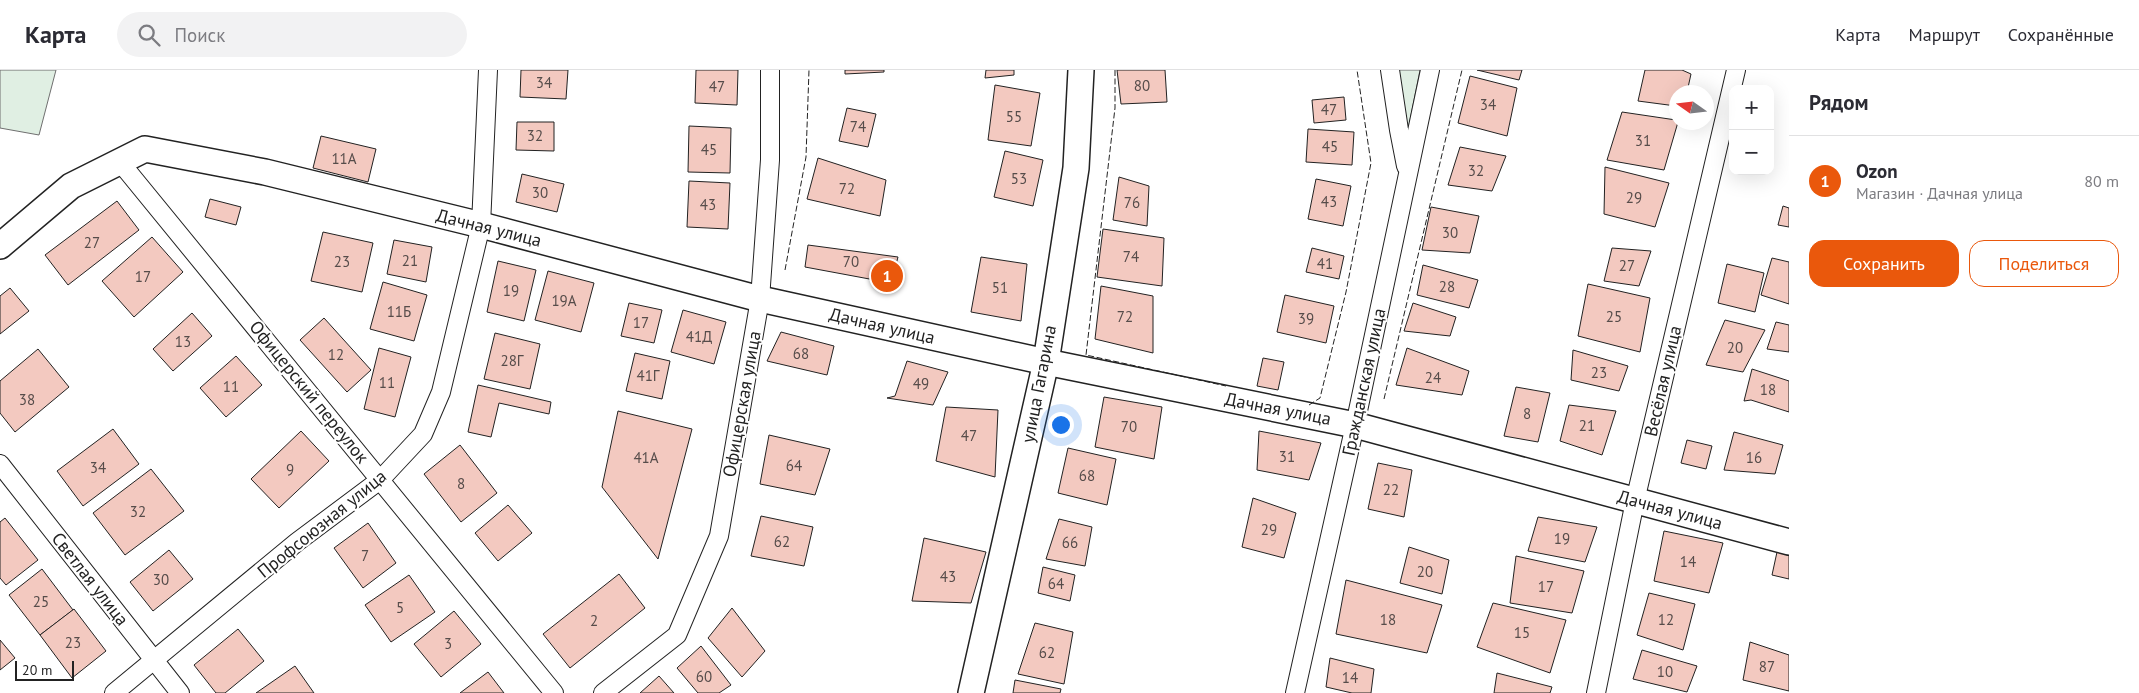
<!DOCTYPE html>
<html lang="ru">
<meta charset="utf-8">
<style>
:root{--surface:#fff;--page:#f2f2f3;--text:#2b2b33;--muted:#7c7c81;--line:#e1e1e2;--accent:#ea580c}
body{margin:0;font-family:"PT Sans",sans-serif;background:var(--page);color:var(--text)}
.controls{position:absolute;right:15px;top:15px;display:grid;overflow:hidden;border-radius:10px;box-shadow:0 5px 20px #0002}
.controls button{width:45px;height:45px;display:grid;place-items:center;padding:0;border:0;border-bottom:1px solid var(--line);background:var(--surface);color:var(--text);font:25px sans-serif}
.compass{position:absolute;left:1669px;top:15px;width:45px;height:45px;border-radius:50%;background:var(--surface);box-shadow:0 5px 20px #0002;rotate:284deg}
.scale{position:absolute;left:15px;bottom:12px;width:59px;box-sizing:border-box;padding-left:5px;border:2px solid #222;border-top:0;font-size:14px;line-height:18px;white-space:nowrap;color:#222;-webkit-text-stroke:4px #fff;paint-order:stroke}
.you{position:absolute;left:1060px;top:354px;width:18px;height:18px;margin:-12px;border:4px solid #fff;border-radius:50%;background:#1a73e8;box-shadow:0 0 0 8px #1a73e833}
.badge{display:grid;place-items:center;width:32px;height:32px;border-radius:50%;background:var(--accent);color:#fff;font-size:16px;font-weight:700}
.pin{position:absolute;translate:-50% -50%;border:2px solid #fff;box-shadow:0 1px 5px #0006}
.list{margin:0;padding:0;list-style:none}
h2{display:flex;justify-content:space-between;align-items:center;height:65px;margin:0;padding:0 20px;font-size:21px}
h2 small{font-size:16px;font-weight:400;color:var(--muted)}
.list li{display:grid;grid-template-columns:32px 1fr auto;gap:15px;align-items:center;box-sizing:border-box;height:90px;padding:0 20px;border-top:1px solid var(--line)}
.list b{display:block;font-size:19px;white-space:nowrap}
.list p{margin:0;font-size:16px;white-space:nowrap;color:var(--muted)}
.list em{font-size:16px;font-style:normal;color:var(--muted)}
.actions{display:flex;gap:10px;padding:15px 20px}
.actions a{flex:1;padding:11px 0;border:1px solid var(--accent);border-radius:15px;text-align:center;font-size:18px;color:var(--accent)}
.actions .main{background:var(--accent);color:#fff}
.icon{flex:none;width:28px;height:28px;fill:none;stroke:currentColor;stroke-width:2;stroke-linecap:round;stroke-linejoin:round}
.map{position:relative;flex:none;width:1789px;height:623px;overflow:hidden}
header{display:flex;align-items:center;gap:30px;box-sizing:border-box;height:70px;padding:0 25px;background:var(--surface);border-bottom:1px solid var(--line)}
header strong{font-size:24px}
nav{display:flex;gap:28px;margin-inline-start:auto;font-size:18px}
.search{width:350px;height:45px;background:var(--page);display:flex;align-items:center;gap:12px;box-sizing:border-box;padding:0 18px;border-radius:28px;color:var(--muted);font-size:19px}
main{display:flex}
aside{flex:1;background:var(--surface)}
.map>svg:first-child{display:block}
.green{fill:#e0efe3;stroke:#6f6f6f}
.building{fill:#f3c9c0;stroke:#222}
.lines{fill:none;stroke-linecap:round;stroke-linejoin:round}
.street-casing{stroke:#222;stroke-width:20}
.secondary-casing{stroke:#222;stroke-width:28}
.street{stroke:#fff;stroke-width:18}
.secondary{stroke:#fff;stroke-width:25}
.fence{stroke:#222;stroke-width:1;stroke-dasharray:6 2.5;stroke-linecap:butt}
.labels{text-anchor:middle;stroke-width:4;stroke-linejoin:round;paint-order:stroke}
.number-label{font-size:15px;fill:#564c4a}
.street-label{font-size:18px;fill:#222;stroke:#fff}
</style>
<header>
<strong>Карта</strong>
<div class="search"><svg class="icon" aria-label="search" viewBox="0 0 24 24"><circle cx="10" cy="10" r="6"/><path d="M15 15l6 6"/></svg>Поиск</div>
<nav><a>Карта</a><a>Маршрут</a><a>Сохранённые</a></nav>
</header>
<main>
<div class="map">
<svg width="1789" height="623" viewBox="0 0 1789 623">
<rect width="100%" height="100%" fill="#fff"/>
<g class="green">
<polygon points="0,0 56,0 39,65 0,58"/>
<polygon points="1394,0 1420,0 1407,65"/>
</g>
<g class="building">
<polygon points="521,0 568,0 566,29 520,27"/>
<polygon points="696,0 738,0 737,35 695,33"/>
<polygon points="845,0 884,0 884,2 845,4"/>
<polygon points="986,0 1014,0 1014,5 985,8"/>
<polygon points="1117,0 1165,0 1167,32 1121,34"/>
<polygon points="1477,0 1522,0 1519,10"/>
<polygon points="1645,0 1682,0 1691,4 1687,22 1676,22 1676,36 1638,31"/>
<polygon points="1470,6 1517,18 1507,66 1458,53"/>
<polygon points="995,15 1040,23 1031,76 988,70"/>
<polygon points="1344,27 1346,50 1314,53 1312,30"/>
<polygon points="847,38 876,44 868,77 839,71"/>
<polygon points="1622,42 1676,50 1678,52 1664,100 1607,90"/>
<polygon points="517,52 554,52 554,81 516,80"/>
<polygon points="689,56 731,58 730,103 688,102"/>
<polygon points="1308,59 1354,62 1352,95 1306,92"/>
<polygon points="321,66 376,79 368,112 313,98"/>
<polygon points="1460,77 1506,86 1492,121 1448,115"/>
<polygon points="1005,81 1043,90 1033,136 994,127"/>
<polygon points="818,88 886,110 880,146 807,129"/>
<polygon points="1605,97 1669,113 1655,157 1604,144"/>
<polygon points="522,104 564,114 557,142 516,132"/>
<polygon points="1119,107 1149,116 1147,156 1113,150"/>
<polygon points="1316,109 1351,116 1343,156 1308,149"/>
<polygon points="689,111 730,113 728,159 687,157"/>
<polygon points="210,129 241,137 236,155 205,147"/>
<polygon points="117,131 139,160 68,215 45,185"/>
<polygon points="1783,136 1789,138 1789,157 1778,155"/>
<polygon points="1431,137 1479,146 1470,183 1422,180"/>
<polygon points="1103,159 1164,168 1162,216 1097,207"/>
<polygon points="323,162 373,173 362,222 311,211"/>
<polygon points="152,167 183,202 134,247 102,211"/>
<polygon points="394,170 432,177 426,212 387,204"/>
<polygon points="808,175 898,187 891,213 805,197"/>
<polygon points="1312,178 1344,186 1339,209 1306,202"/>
<polygon points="1612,178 1651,181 1639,216 1604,211"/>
<polygon points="981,187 1027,194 1021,251 971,242"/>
<polygon points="1772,188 1789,192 1789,234 1761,225"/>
<polygon points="498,191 536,200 524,251 487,242"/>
<polygon points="1727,194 1764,203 1755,242 1718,233"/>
<polygon points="1423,195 1478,210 1469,238 1417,225"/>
<polygon points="548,201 594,213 581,262 535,250"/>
<polygon points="383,212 427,225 414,271 370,259"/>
<polygon points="1588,214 1650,228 1640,282 1578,266"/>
<polygon points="1101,216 1153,226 1153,283 1095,269"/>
<polygon points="10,218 29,241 0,264 0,226"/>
<polygon points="1285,225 1334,236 1326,273 1277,262"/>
<polygon points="629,233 662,240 654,273 621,266"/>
<polygon points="1413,233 1456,247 1450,266 1404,261"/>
<polygon points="683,240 726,252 714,294 671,282"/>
<polygon points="192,243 212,266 173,301 153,279"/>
<polygon points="324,248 371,300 347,322 300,270"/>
<polygon points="1725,250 1765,260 1743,302 1706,295"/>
<polygon points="1776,252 1789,255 1789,282 1767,279"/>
<polygon points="781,262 834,276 827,305 767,291"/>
<polygon points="495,263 540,274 530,319 484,309"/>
<polygon points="379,278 411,287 395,347 364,339"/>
<polygon points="1407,278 1469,301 1462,325 1396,315"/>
<polygon points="38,279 69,317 15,362 0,343 0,311"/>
<polygon points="1573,280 1628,296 1619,321 1571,310"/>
<polygon points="635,283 670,291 662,329 626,321"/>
<polygon points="236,286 262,315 226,347 200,318"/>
<polygon points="1263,288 1284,292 1278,320 1257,316"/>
<polygon points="907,291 948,302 933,335 887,328 895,326"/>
<polygon points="1752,299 1789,311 1789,342 1751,330 1744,331"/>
<polygon points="478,315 551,332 549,344 499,333 491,367 468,362"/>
<polygon points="1516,317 1550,323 1538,372 1504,366"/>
<polygon points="1104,327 1162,337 1154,389 1095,377"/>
<polygon points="1569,335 1616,341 1602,385 1560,371"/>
<polygon points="946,337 998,340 995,407 936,391"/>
<polygon points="618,341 692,359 658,489 602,417"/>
<polygon points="113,359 139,394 83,436 57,401"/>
<polygon points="301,361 329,391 279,438 251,409"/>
<polygon points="1259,361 1321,373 1309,410 1257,400"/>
<polygon points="1734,362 1783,375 1775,404 1724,400"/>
<polygon points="769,365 830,379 815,425 760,414"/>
<polygon points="1687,370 1712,376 1706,399 1681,393"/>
<polygon points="460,375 497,423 461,452 424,404"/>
<polygon points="1068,378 1116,389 1107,435 1058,423"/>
<polygon points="1378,393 1412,400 1404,447 1368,439"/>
<polygon points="151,399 184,441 125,485 93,443"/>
<polygon points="1253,428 1296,443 1284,488 1242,477"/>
<polygon points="508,435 532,463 498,491 475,463"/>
<polygon points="761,446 813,457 804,496 751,486"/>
<polygon points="1538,447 1597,457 1585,492 1528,481"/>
<polygon points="5,448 38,490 6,515 0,508 0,452"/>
<polygon points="1059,449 1092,457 1085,496 1046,489"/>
<polygon points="368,453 396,493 363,518 334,478"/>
<polygon points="1664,461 1723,473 1709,523 1654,511"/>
<polygon points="924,468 986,482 971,533 912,531"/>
<polygon points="1409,477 1449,490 1442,524 1400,513"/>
<polygon points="169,480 193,509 153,541 130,512"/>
<polygon points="1777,482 1789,485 1789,509 1772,505"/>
<polygon points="1516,486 1584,501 1572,543 1510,533"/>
<polygon points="1043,497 1075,505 1070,531 1038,523"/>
<polygon points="42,499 73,540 40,565 9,525"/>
<polygon points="619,504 645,538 570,598 543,564"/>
<polygon points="409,505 435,542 391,572 365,535"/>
<polygon points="1346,510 1442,535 1427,583 1336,564"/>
<polygon points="1649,523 1695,534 1683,580 1637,565"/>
<polygon points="1493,533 1566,550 1550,603 1477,577"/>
<polygon points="732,538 765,581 742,607 708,568"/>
<polygon points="74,539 106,581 72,608 40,565"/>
<polygon points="454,541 481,574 441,607 414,574"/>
<polygon points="1035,553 1073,562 1064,614 1018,604"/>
<polygon points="238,559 264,591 225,623 216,623 194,595"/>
<polygon points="0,570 15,588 0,600"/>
<polygon points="1750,572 1789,585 1789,621 1743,610"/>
<polygon points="701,576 731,615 719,623 698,623 677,598"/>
<polygon points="1642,580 1697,596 1687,622 1633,609"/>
<polygon points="1330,588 1374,599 1371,623 1352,623 1326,617"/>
<polygon points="295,596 314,623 256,623"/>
<polygon points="488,602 504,623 460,623"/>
<polygon points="1497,603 1552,617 1550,623 1494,623"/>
<polygon points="659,606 674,623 640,623"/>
<polygon points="1015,610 1061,619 1060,623 1013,623"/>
</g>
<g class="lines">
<defs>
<g id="street">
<polyline points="1390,0 1399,60 1406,96"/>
<polyline points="120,92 554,623"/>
<polyline points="0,394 180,623"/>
<polyline points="114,623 297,472 380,410 423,364 441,322 481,155 488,0"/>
<polyline points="603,623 677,565 719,466 760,229 770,90 770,0"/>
<polyline points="1295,623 1355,355 1430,0"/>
<polyline points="1596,623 1635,431 1736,0"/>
</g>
<g id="secondary">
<polyline points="0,176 71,116 145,79 265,102 481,155 760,229 1046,292 1355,355 1789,472"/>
<polyline points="971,623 1046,292 1076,98 1081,0"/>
</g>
</defs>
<use href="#street" class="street-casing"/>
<use href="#secondary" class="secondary-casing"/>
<use href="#street" class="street"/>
<use href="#secondary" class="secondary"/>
<g class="fence">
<polyline points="1115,0 1115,38 1086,285 1226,316"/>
<polyline points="785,200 806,87 809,0"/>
<polyline points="1384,329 1462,0"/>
<polyline points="1309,335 1320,328 1346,222 1371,93 1357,0"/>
</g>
</g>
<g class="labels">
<g class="number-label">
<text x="544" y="18">34</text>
<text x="1142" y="21">80</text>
<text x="717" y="22">47</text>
<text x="1488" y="40">34</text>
<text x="1329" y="45">47</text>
<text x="1014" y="52">55</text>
<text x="858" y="62">74</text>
<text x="535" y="71">32</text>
<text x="1643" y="76">31</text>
<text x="1330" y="82">45</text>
<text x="709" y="85">45</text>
<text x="344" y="94">11А</text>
<text x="1476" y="106">32</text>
<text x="1019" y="114">53</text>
<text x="847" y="124">72</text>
<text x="540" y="128">30</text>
<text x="1634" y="133">29</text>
<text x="1329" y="137">43</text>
<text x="1132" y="138">76</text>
<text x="708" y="140">43</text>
<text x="1450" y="168">30</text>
<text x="92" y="178">27</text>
<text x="1131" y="192">74</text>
<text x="410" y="196">21</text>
<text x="342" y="197">23</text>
<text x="851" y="197">70</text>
<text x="1325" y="199">41</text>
<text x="1627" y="201">27</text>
<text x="143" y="212">17</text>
<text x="1447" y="222">28</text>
<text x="1000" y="223">51</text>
<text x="511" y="226">19</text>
<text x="564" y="236">19А</text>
<text x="399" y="247">11Б</text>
<text x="1125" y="252">72</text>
<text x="1614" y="252">25</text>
<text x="1306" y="254">39</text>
<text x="641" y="258">17</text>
<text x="699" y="272">41Д</text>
<text x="183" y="277">13</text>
<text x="1735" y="283">20</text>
<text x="801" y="289">68</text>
<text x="336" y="290">12</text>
<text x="512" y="296">28Г</text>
<text x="1599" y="308">23</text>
<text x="648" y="311">41Г</text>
<text x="1433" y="313">24</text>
<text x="387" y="318">11</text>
<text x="921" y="319">49</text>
<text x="231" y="322">11</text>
<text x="1768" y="325">18</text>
<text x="27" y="335">38</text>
<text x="1527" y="349">8</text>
<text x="1587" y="361">21</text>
<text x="1129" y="362">70</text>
<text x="969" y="371">47</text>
<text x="1287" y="392">31</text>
<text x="646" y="393">41А</text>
<text x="1754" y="393">16</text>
<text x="794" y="401">64</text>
<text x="98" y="403">34</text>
<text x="290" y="405">9</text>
<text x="1087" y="411">68</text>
<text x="461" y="419">8</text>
<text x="1391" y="425">22</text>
<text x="138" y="447">32</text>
<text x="1269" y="465">29</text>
<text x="1562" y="474">19</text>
<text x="782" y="477">62</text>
<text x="1070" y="478">66</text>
<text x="365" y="491">7</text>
<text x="1688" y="497">14</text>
<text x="1425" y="507">20</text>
<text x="948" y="512">43</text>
<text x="161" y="515">30</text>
<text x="1056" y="519">64</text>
<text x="1546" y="522">17</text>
<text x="41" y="537">25</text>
<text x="400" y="543">5</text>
<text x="1388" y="555">18</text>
<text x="1666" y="555">12</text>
<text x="594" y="556">2</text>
<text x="1522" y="568">15</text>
<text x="73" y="578">23</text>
<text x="448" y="579">3</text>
<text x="1047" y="588">62</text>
<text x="1767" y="602">87</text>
<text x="1665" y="607">10</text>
<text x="704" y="612">60</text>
<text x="1350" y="613">14</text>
</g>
<g class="street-label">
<text transform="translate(489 158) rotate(14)" y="6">Дачная улица</text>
<text transform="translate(882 256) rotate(13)" y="6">Дачная улица</text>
<text transform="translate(1663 311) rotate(-77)" y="6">Весёлая улица</text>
<text transform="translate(1364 312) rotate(-78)" y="6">Гражданская улица</text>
<text transform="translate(1039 314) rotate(-79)" y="6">улица Гагарина</text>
<text transform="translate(309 322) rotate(51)" y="6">Офицерский переулок</text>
<text transform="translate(742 334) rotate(-80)" y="6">Офицерская улица</text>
<text transform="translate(1278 339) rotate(11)" y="6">Дачная улица</text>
<text transform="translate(1670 440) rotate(15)" y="6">Дачная улица</text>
<text transform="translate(322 454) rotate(-39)" y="6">Профсоюзная улица</text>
<text transform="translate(90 509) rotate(52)" y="6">Светлая улица</text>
</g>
</g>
</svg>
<div class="controls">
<button>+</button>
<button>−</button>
</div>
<svg class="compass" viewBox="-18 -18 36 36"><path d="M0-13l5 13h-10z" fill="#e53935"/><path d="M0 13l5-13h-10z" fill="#7c7c81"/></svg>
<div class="scale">20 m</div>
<div class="you"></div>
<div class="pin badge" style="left:887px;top:206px">1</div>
</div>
<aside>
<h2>Рядом<small></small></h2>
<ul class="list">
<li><span class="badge">1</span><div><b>Ozon</b><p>Магазин · Дачная улица</p></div><em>80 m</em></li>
</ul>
<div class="actions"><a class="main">Сохранить</a><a>Поделиться</a></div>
</aside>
</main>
